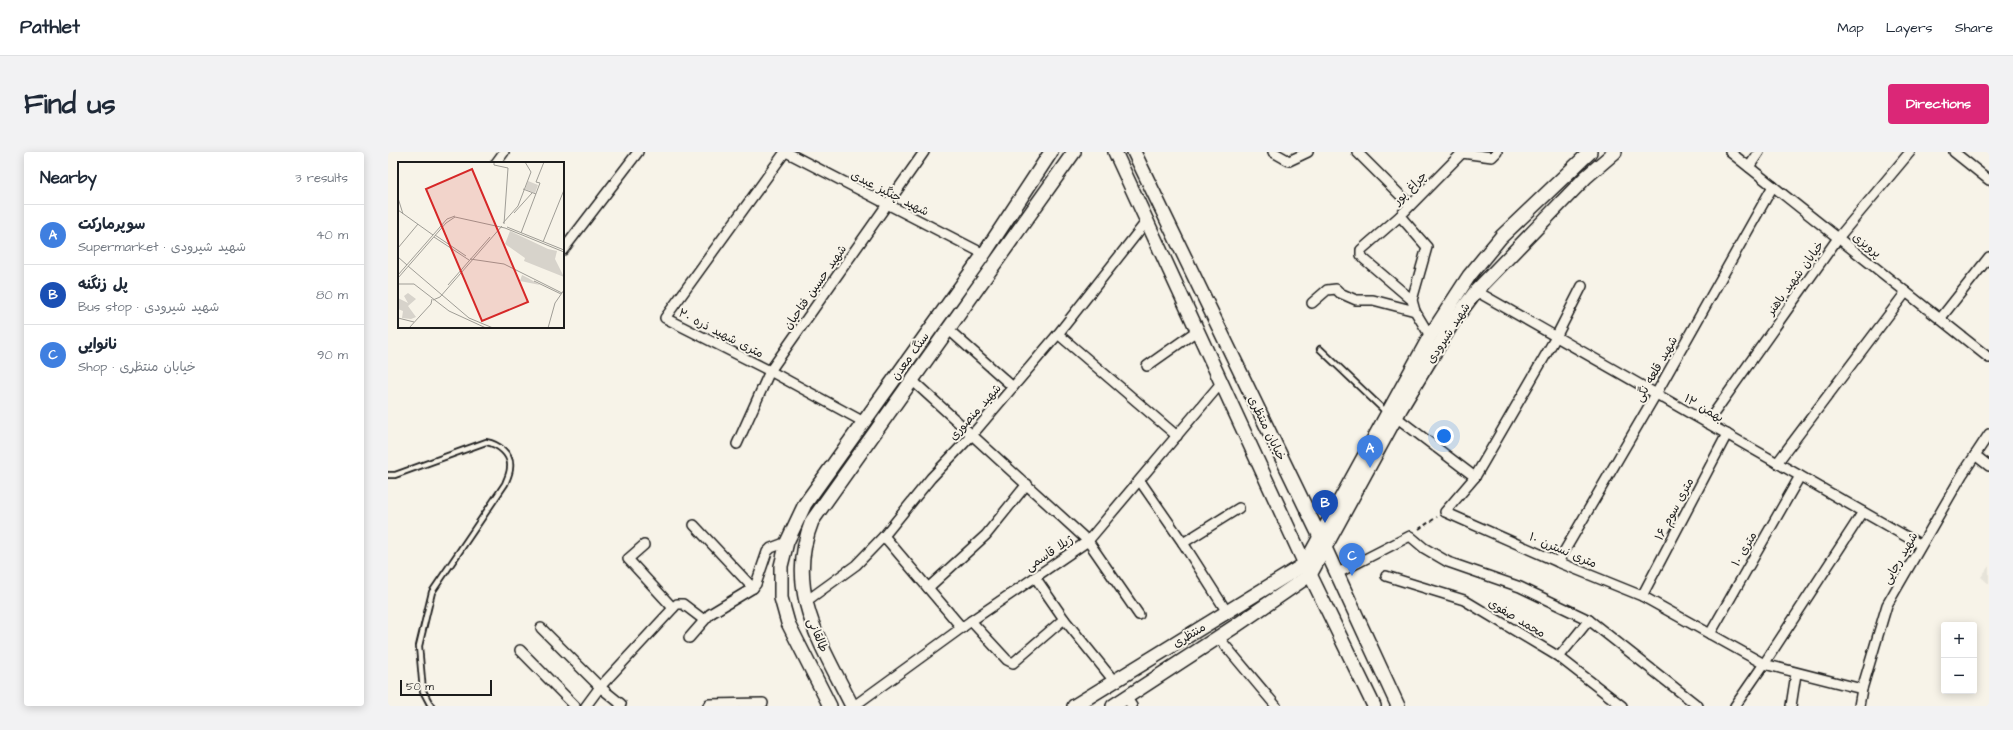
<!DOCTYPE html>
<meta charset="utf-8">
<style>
:root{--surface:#fff;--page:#f2f2f3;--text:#1f2937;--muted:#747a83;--line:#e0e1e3;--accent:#db2777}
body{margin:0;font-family:"Architects Daughter","Playpen Sans Arabic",sans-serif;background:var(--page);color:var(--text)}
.controls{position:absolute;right:12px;bottom:12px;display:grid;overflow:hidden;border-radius:4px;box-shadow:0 2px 10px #0003}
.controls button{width:36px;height:36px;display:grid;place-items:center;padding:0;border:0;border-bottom:1px solid var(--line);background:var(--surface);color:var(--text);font:20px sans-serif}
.scale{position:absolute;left:12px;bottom:10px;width:92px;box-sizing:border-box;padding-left:4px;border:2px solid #1c1c1c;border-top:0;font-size:11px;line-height:14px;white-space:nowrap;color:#1c1c1c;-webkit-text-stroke:3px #f7f3e8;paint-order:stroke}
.you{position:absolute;left:1056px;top:284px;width:14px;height:14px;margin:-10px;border:3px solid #fff;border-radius:50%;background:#1a73e8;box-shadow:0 0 0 6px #1a73e833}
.badge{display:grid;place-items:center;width:26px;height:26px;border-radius:50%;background:var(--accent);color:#fff;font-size:13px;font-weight:700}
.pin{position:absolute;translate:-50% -33px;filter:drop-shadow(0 1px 2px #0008)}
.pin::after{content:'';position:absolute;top:21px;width:14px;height:12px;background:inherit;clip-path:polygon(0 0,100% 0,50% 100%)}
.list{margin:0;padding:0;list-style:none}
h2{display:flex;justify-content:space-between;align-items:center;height:52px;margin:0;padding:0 16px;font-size:17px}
h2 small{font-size:13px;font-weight:400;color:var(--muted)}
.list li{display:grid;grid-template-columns:26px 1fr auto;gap:12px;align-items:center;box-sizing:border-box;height:60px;padding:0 16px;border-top:1px solid var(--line)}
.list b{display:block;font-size:15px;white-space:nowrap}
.list p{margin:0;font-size:13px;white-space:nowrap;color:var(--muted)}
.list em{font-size:13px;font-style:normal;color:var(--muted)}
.map{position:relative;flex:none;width:1601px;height:554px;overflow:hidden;border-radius:4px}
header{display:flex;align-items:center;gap:24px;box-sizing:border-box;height:56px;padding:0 20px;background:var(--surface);border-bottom:1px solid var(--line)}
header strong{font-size:19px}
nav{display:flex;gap:22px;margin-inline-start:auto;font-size:14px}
.intro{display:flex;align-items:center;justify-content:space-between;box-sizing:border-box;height:96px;padding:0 24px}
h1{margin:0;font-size:28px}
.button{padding:10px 18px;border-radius:4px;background:var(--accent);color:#fff;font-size:14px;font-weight:700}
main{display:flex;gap:24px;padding:0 24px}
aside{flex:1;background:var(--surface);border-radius:4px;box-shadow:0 2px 10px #0003}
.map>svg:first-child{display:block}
.built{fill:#e6e3d9}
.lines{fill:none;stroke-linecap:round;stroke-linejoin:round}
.lane-casing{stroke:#1c1c1c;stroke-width:8}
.street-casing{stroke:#1c1c1c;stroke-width:12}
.secondary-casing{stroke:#1c1c1c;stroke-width:16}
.path{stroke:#1c1c1c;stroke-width:2;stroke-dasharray:4 3;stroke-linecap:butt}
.lane{stroke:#f7f3e8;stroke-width:4.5}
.street{stroke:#f7f3e8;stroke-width:9}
.secondary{stroke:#f7f3e8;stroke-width:13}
.labels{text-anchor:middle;stroke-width:4;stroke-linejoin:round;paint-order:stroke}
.street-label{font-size:12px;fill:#1c1c1c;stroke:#f7f3e8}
.inset-road{fill:none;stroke:#9f9d96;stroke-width:1}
.view{fill:#d62828;fill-opacity:0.15;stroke:#d62828;stroke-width:2}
.inset-edge{fill:none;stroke:#1c1c1c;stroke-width:2}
</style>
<header>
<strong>Pathlet</strong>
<nav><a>Map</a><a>Layers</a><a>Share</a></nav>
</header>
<div class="intro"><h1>Find us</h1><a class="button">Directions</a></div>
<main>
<aside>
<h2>Nearby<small>3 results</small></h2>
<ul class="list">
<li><span class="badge" style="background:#3f7fe0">A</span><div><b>سوپرمارکت</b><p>Supermarket · شهید شیرودی</p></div><em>40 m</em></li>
<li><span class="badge" style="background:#1a4fb4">B</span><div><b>پل زنگنه</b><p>Bus stop · شهید شیرودی</p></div><em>80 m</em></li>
<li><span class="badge" style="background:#3f7fe0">C</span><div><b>نانوایی</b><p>Shop · خیابان منتظری</p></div><em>90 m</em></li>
</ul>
</aside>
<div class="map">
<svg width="1601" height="554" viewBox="0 0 1601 554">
<rect width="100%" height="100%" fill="#f7f3e8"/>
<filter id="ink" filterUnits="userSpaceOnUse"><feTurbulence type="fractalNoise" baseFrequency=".025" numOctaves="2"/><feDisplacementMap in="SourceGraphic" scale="8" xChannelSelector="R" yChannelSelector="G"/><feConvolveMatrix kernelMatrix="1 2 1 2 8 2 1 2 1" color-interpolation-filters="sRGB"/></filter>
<g filter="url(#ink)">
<polygon class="built" points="1601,414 1601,432 1593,425"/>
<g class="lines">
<defs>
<g id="lane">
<polyline points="932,197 999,261"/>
<path d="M 0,323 L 7,323 L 98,290 C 110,292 124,302 122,316 C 122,321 119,327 117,332 L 44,440 L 31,494 L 35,539 L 43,554"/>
</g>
<g id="street">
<polyline points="397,0 277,166 382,219 474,269"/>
<polyline points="398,0 596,102"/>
<polyline points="885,0 901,9 920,0"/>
<polyline points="969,0 1022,53"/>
<polyline points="1342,0 1601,206"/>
<polyline points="1566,0 1601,28"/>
<polyline points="108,11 116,0"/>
<polyline points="1361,15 1371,0"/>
<polyline points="1012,64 1039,95 1024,148 1027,159 1042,184"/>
<polyline points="175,98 250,0"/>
<polyline points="1194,134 1168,185 1087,325 1057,360 1170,410 1254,444 1376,512 1474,537"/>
<polyline points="1088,139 1533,393"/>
<polyline points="1024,148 976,107 973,103 973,98 1012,64 1074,1 1104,5 1109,0"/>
<polyline points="924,151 939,138 948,137 952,141 968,148 985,148 1027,159"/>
<polyline points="1552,167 1601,105"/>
<polyline points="561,178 625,235"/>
<polyline points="670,182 789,284"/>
<polyline points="759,214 810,178"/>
<polyline points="525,229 700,389 751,463"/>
<polyline points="1008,265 1087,325"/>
<polyline points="1319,271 1450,86 1522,0"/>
<polyline points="349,292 382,219 536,0"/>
<polyline points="1587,303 1601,314"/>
<polyline points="1389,311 1518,140"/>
<polyline points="752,329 795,391 839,460"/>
<polyline points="306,373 365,436"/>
<polyline points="496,384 574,476"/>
<polyline points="795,391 851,356"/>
<polyline points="256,393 240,407 285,456"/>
<polyline points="1170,410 1268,242 1385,34"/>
<polyline points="948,422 1022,384 1036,396 1060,410 1132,435 1201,468 1310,554"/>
<polyline points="998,424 1076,448 1171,505 1234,554"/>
<polyline points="647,425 676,467 726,529"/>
<polyline points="540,436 598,383 639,332"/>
<polyline points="1254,444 1339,282"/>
<polyline points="417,450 468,413 496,384 543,326 584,283 670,182 758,70"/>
<polyline points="583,469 619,508 625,511 676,467"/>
<polyline points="153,476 212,535 233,552 232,554"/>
<polyline points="1322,482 1412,324"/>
<polyline points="301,486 322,462 365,436 368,432 379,400 383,396 399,390"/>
<polyline points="831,486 888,554"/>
<polyline points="132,498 187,554"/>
<polyline points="1171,505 1201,468"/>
<polyline points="738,545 744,554"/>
<polyline points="198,554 212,535 289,452 295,452 316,468"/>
<polyline points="320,554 321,552 375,551"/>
<polyline points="466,554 583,469 700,389 834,230"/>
<polyline points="1347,554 1376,512 1475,360"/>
<polyline points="1403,554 1408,522"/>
<polyline points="1471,554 1474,537 1499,453 1574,323 1601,282"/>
</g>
<g id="secondary">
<polyline points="727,0 917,412 986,554"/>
<polyline points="746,0 932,385 1010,554"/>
<polyline points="442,554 400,471 393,446 393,414 399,390 417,352 596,102 663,0"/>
<path d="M 464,554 C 434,493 396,439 424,369 L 686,0"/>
<polyline points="686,554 917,412 1042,184 1081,124 1113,85 1202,0"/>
<polyline points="725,554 846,475 922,423 1013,256 1065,170 1088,139 1198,25 1227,0"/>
</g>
</defs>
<use href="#lane" class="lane-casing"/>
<use href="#street" class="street-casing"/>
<use href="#secondary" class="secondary-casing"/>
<polyline class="path" points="1031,377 1049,365"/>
<use href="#lane" class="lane"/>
<use href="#street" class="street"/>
<use href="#secondary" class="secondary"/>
</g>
</g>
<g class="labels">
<g class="street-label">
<text transform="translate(1022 36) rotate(-45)" y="4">چراغ پور</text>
<text transform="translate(502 41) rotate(27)" y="4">شهید چنگیز عبدی</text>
<text transform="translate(1479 93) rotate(38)" y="4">پرویزی</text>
<text transform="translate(1407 126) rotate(-54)" y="4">خیابان شهید باهنر</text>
<text transform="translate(427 135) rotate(-55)" y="4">شهید حسین فتاحیان</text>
<text transform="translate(333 181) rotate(27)" y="4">۲۰ متری شهید ذره</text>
<text transform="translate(1060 181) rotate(-57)" y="4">شهید شیرودی</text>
<text transform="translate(522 204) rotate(-54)" y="4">سنگ معدن</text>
<text transform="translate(1268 217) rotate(-60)" y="4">شهید قلعه نگی</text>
<text transform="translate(1316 256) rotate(30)" y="4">۱۲ بهمن</text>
<text transform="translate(587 260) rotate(-48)" y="4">شهید منصوری</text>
<text transform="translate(879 276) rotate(64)" y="4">خیابان منتظری</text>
<text transform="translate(1286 357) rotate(-62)" y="4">۱۶ متری سوم</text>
<text transform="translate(1356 397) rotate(-60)" y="4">۱۰ متری</text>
<text transform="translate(1175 398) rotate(23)" y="4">۱۰ متری نسترن</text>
<text transform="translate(661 401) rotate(-34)" y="4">ژیلا قاسمی</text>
<text transform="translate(1512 406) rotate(-60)" y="4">شهید رجایی</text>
<text transform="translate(1129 466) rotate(31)" y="4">محمد صفوی</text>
<text transform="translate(430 483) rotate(67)" y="4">طالقانی</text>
<text transform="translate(801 483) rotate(-31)" y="4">منتظری</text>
</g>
</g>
<g transform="translate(10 10)">
<rect width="166" height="166" fill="#f7f3e8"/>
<path d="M 130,19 L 140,23 L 137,31 L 127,27 ZM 112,69 L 150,87 L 159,89 L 157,97 L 166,115 L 126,99 L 127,96 L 107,82 ZM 124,113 L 130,116 L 142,123 L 122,119 ZM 10,131 L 18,137 L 10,144 L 18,155 L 13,157 L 4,156 L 5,149 L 0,147 L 0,136 L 10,141 L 6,134 Z" fill="#d7d3cb"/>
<path class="inset-road" d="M 96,0 L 96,3 L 110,6 L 106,62M 125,27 L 138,32M 0,36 L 5,52M 0,48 L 35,73M 116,51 L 134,31M 105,61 L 120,44 L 133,10 L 127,0M 109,65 L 166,88M 123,71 L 142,21 L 138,20 L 146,0M 37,73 L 68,94M 36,75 L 71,98M 145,80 L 166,28M 0,86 L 20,62M 0,95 L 9,103M 72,97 L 106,102 L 164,131M 10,104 L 71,156 L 95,166M 0,113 L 49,57 L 57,54M 0,116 L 48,61 L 57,55 L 107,66 L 166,90M 136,119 L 163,132M 0,122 L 16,122 L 51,149 L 88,166M 50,123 L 92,75M 35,138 L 42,135 L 104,64M 0,156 L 16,160M 11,166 L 33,142 L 34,137M 150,166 L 157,141 L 166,128"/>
<path class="view" d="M 74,7 L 130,140 L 84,159 L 28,27 Z"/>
<rect width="166" height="166" class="inset-edge"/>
</g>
</svg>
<div class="controls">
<button>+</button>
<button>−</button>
</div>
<div class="scale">50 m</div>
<div class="you"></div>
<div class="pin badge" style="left:982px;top:316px;background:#3f7fe0">A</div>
<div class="pin badge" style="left:937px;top:371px;background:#1a4fb4">B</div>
<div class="pin badge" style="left:964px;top:424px;background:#3f7fe0">C</div>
</div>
</main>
